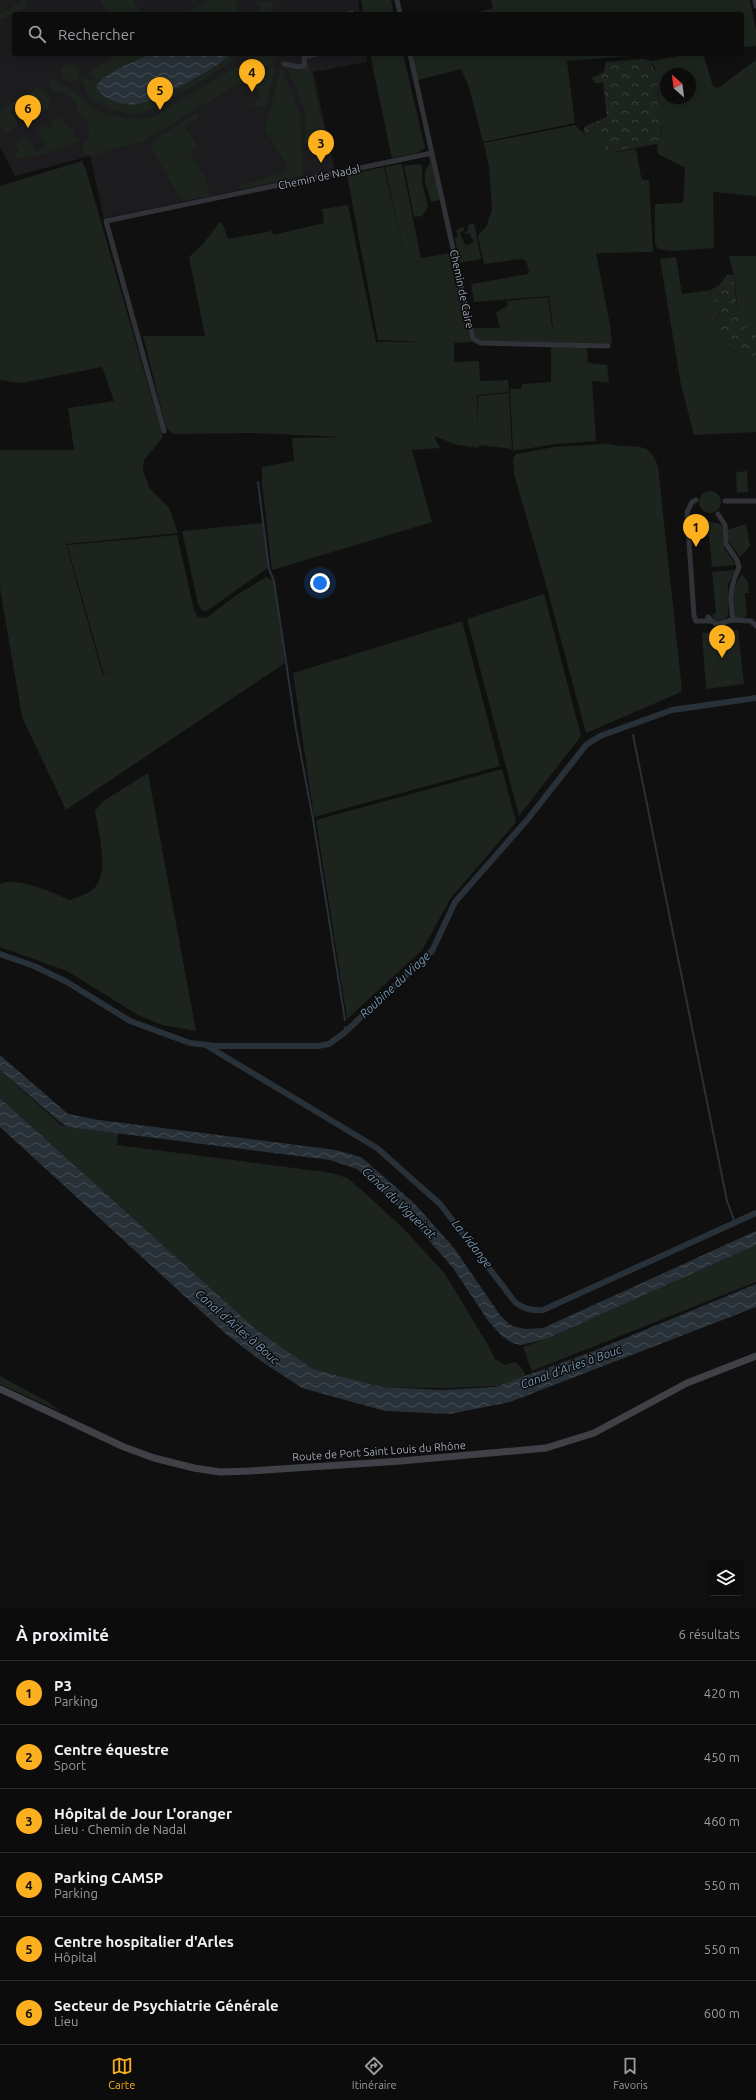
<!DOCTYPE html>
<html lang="fr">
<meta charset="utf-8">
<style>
:root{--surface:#0c0c0d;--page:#151516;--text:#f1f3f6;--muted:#9a9b9d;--line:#2c2c2e;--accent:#fcb01d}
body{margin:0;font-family:Ubuntu,sans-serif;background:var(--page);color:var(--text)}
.controls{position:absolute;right:12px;bottom:12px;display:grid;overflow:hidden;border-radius:4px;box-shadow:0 2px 10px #0003}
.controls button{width:36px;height:36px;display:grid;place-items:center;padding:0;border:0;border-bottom:1px solid var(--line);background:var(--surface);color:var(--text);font:20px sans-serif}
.compass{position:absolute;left:660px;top:68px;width:36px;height:36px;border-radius:50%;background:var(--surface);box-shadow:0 2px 10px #0003;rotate:332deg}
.you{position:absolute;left:320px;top:583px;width:14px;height:14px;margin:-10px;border:3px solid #fff;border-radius:50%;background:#1a73e8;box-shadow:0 0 0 6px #1a73e833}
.badge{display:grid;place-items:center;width:26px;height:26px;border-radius:50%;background:var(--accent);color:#111;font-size:13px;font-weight:700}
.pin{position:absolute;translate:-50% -33px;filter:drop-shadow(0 1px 2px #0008)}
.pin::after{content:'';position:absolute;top:21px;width:14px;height:12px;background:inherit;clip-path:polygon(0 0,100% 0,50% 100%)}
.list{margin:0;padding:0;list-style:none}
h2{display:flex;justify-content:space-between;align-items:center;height:52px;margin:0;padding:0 16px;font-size:17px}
h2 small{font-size:13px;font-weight:400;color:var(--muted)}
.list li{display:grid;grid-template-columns:26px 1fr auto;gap:12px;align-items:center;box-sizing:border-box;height:64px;padding:0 16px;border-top:1px solid var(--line)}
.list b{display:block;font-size:15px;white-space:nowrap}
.list p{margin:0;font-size:13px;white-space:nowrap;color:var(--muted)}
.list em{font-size:13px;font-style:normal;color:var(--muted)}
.icon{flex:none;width:22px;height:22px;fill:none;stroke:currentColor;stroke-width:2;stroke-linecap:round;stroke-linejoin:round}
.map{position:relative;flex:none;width:756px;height:1608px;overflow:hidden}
.search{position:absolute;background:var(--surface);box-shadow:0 2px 10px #0003;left:12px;right:12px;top:12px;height:44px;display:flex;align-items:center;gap:10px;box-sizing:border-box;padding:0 14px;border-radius:4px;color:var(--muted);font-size:15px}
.sheet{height:436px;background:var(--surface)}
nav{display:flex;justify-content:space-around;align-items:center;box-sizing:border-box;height:56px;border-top:1px solid var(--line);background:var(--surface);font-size:11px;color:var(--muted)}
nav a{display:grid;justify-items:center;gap:2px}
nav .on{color:var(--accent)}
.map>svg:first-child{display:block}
.built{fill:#1c1c1e}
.green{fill:#1c241d;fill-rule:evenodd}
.forest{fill:url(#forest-crowns)}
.water{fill:url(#water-waves)}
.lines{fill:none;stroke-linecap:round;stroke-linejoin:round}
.stream{stroke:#283137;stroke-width:2}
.canal{stroke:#283137;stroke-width:6}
.minor{stroke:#313237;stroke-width:5}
.secondary{stroke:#3f4147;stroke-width:7}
.labels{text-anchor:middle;stroke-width:3;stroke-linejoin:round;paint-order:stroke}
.street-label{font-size:11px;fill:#a0a6b3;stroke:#0b0b0c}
.water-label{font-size:12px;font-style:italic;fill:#7495b1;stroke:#0b0b0c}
</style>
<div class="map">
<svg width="756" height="1608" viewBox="0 0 756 1608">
<defs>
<pattern id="forest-crowns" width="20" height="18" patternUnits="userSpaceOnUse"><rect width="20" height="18" fill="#1c241d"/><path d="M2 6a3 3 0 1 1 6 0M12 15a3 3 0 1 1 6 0" fill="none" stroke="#3a413b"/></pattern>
<pattern id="water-waves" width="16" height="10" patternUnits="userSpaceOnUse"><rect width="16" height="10" fill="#283137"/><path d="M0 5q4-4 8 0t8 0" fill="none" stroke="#444c52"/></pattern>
</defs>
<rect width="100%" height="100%" fill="#101011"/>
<polygon class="built" points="0,0 358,0 360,14 14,14 14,54 366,54 367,62 313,72 335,171 104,218 90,156 15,176 0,147"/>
<g class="green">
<polygon points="23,0 26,0 27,8 0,19 0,14"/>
<polygon points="100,0 133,0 141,14 108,14"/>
<polygon points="208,0 236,0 237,14 260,12 259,2 272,1 274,14 185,14"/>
<polygon points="361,0 391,0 394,14 363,14"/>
<polygon points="491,0 750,0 756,29 756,46 742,47 742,14 472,14 493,8"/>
<path d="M 119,54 L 150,54 L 126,65 L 97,83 L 139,104 C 165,92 213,75 231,54 L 243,54 C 220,68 154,116 129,114 C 117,112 103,104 91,100 L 81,80 L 83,77 L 94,82 L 95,78 L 87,73 Z"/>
<path d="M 258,54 L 278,54 L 275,61 L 144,141 L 90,156 L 83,153 L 82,145 L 84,140 L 89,140 L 88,119 L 83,119 L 76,108 L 77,105 C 70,96 64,91 53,93 L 49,86 L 50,81 L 55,77 C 57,88 67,85 74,91 C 78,95 82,100 87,104 C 106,117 133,123 155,116 Z"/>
<polygon points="370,54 403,54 425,148 417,153 392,158 391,154"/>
<polygon points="412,54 654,54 567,61 575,123 483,142 469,87 461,69 418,80"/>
<path d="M 690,54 L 703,54 L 713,86 L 718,88 L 756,60 L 756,196 L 713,192 L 714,248 L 672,251 L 658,249 L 655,244 L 655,204 L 683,203 L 685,168 L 658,154 L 657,144 L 662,130 L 657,88 L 658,74 L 651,61 ZM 666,74 L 690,74 L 690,98 L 666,98 Z"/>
<circle cx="70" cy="73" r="9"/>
<polygon points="309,65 326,139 305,143 306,113 287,68 297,71"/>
<polygon points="275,66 266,107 251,106 250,105 261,97 252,81"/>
<polygon points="281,67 300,113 303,175 242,189 239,185 286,172 287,165 265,130"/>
<polygon points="37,88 43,89 50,102 48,109 44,111 41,107 36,110 37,115 29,117 20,103 10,110 18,124 17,127 6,134 0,125 0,111"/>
<polygon points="197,113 199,117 185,127 198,147 190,152 204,175 210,196 182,201 150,145 157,138"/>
<path d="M 56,118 L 63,120 L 63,123 L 72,128 L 75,137 L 78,138 L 78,140 C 69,147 27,160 17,158 L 14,154 L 19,151 L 14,143 L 23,137 L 27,138 L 36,152 L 46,146 L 38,132 L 43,125 L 48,128 L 52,125 L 52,120 Z"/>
<polygon points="575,125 588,138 598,137 607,140 608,153 636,149 641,177 643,180 649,180 653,252 596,253 610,325 612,344 478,341 474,335 474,328 500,328 496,312 508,306 507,301 548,297 552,328 553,328 549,296 474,302 471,284 528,274 529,271 526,261 522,259 484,264 478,238 479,234 486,227 492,210 489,167 484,143"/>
<polygon points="432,155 441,200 431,202 425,183 425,171 430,163 428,156"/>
<polygon points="82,161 86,170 163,437 144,460 143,471 150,489 169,508 178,533 66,544 103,676 166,635 104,675 67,545 177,535 194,610 197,614 195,616 206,618 235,596 266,577 274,581 285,663 66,810 22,717 0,588 0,450 74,450 68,408 114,401 102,367 21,383 0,380 0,186"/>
<polygon points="402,164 421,258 450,253 471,342 454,343 454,362 479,361 480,381 508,380 509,392 477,395 478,433 478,396 509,393 512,449 479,445 479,448 457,445 434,436 440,448 412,450 432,522 272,570 262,484 262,467 294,461 292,438 344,437 252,433 174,434 166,428 143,336 205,336 189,257 204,243 219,223 222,222 228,239 272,231 273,235 324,223 322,209 348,205 376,342 423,342 378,340 347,175 384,167 406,262 385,167"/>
<polygon points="418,164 422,165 422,182 428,207 422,216 414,217 404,166"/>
<polygon points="474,223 481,259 460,263 455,239 458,236 456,230 463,227 464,230 460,233 466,246 474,242 469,233 463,234 468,230 468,225"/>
<path d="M 729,256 L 756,256 L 756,334 C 734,327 738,301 735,283 C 734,274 731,265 729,256 Z"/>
<path d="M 676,257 L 682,294 L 711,290 L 712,298 L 723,306 L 716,319 C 721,343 724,347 747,358 L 756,355 L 756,432 L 694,435 L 681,385 L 660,259 Z"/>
<polygon points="551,347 587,347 588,363 607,365 609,383 592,381 596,441 555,444 513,451 510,389 521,389 522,384 551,382"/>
<path d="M 608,444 C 632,450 648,438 658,466 L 682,690 L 679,693 L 586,733 L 547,588 L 514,474 L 513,459 L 516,454 L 554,447 Z"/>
<polygon points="747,471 748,492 737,493 736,472"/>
<circle cx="710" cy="502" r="11"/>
<polygon points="704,520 722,525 724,548 736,565 712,567 708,527 704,527"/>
<polygon points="263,523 269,567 208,610 202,611 198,604 182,531"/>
<polygon points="746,524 750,546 740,557 727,539 727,530"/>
<polygon points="735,570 728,584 728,616 723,620 716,621 712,615 716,613 712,572"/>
<path d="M 742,574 L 748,582 L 749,593 L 745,593 L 747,616 L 743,618 L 743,620 L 735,618 C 732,598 730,592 742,574 Z"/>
<polygon points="544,594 581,736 519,816 467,619"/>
<polygon points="462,621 500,766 314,817 293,673"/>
<polygon points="738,630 744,684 706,689 702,633"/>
<polygon points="502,769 516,822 451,898 422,950 347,1019 316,820"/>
<path d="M 148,773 L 196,1031 L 162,1025 L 138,1015 L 67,971 L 0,947 L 0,884 C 17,876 54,893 70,900 C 77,897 85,895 91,891 C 112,877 98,831 95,811 L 102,802 Z"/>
<polygon points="0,1070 61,1125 118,1133 117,1145 332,1173 347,1178 364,1192 405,1230 445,1274 488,1345 495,1359 505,1365 515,1362 521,1367 526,1376 497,1386 442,1388 382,1387 313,1369 258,1331 0,1098"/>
<polygon points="756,1245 756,1282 532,1371 523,1347 546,1339"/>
<polygon points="0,1376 48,1402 61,1412 0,1384"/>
</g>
<g class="forest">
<path d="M 643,59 L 651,61 L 653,68 L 658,73 C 658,79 657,84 657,90 C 658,107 666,127 657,144 L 608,153 L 605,146 L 607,140 L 598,137 L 588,138 L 583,132 L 585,126 L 607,117 L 603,83 L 595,83 L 592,78 L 604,72 L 606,62 Z"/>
<path d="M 727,275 L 733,275 C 738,294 732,326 756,334 L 756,355 L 747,358 C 724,347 707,332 723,306 L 712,298 L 711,290 L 719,285 Z"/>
</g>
<g class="water">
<path d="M 150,54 L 231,54 C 221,67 156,100 139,104 C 125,107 103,100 96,87 C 101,74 138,60 150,54 Z"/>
<polygon points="0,1055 68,1114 99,1120 336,1150 361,1157 414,1203 454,1248 500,1315 509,1324 516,1327 526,1329 543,1328 756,1231 756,1245 546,1339 521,1345 512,1343 502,1336 489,1322 453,1268 405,1213 357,1169 330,1160 68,1127 60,1122 0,1070"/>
<polygon points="0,1098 258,1331 313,1369 382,1387 443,1390 495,1387 594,1351 756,1284 756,1307 510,1402 450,1414 385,1411 302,1388 264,1363 227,1335 0,1127"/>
</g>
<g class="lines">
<g class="stream">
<polyline points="258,482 269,569 274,581 296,729 313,819 345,1020"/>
<polyline points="633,735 727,1201 735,1223"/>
<polyline points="345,1027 346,1031"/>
</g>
<g class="canal">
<polyline points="0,954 34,966 67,982 130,1021 190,1043 216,1046 318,1046 329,1044 344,1033 432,951 455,902 527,820 586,745 600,736 672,710 756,698"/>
<path d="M 209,1047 L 377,1148 L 440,1204 L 515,1302 C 523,1309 532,1311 543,1310 L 756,1213"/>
</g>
<g class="minor">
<polyline points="397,0 400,14"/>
<polyline points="755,0 756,6"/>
<polyline points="347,14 352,13"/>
<polyline points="410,54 473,339 481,343 608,346"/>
<polyline points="284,64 298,67 305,65 304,57 317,54"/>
<polyline points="164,431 106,221 432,153"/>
<polyline points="696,500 692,502 687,512 694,616 696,621 712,621"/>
<polyline points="725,501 756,501"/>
<path d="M 718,514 L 725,525 L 726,544 L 737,560 L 739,567 C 730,588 729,597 733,620"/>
<path d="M 708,617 C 720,630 720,621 734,620 C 740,620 745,621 751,621 L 756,626"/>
</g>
<polyline class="secondary" points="0,1389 124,1447 154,1458 194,1468 220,1472 249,1471 401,1461 546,1448 594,1433 687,1383 756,1356"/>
</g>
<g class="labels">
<g class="street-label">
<text transform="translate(319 177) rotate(-12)" y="4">Chemin de Nadal</text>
<text transform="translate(462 289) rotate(78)" y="4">Chemin de Caire</text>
<text transform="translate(379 1451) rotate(-4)" y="4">Route de Port Saint Louis du Rhône</text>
</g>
<g class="water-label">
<text transform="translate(395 985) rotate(-43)" y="4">Roubine du Viage</text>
<text transform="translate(399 1203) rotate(44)" y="4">Canal du Vigueirat</text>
<text transform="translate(472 1244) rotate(52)" y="4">La Vidange</text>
<text transform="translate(237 1327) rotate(41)" y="4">Canal d'Arles à Bouc</text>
<text transform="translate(571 1367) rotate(-20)" y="4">Canal d'Arles à Bouc</text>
</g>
</g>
</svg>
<div class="controls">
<button><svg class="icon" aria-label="layers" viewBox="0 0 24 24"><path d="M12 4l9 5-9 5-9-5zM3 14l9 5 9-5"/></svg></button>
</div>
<svg class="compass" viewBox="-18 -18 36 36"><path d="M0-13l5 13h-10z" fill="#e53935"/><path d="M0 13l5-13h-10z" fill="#9a9b9d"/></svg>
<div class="you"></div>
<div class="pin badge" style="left:696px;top:547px">1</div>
<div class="pin badge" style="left:722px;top:658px">2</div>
<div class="pin badge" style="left:321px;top:163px">3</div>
<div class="pin badge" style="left:252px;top:92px">4</div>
<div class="pin badge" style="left:160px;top:110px">5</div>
<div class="pin badge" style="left:28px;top:128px">6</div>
<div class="search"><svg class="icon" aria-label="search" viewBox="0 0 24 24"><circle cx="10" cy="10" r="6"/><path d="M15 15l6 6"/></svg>Rechercher</div>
</div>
<section class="sheet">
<h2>À proximité<small>6 résultats</small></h2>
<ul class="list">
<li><span class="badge">1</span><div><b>P3</b><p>Parking</p></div><em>420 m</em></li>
<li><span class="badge">2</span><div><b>Centre équestre</b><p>Sport</p></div><em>450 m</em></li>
<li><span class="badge">3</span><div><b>Hôpital de Jour L'oranger</b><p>Lieu · Chemin de Nadal</p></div><em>460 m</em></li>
<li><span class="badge">4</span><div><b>Parking CAMSP</b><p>Parking</p></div><em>550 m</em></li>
<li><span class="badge">5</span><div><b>Centre hospitalier d'Arles</b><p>Hôpital</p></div><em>550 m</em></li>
<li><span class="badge">6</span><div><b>Secteur de Psychiatrie Générale</b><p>Lieu</p></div><em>600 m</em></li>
</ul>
</section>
<nav>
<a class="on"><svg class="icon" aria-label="map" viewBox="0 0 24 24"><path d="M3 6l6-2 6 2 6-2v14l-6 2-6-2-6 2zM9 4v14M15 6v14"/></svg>Carte</a>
<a><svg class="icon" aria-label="directions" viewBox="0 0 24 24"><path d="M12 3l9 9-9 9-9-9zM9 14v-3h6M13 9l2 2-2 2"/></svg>Itinéraire</a>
<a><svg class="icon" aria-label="saved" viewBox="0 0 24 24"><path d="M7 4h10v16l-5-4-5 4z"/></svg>Favoris</a>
</nav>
